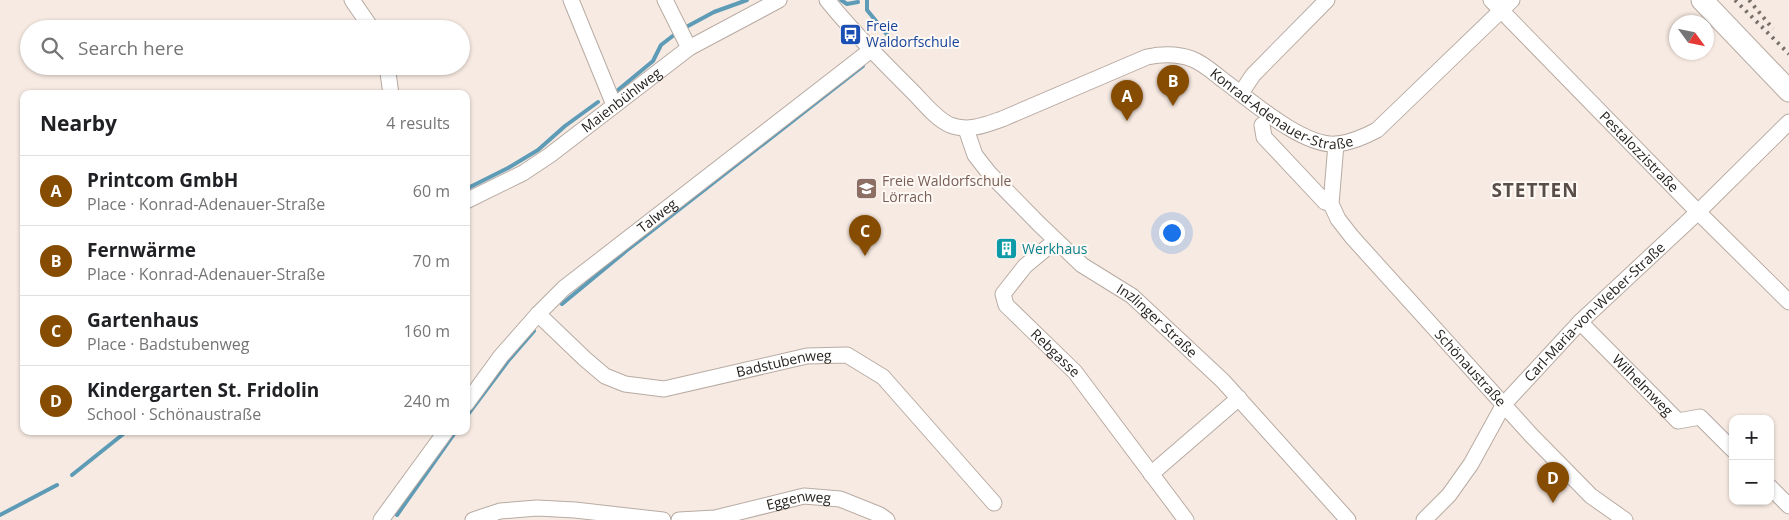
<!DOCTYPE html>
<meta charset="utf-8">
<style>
:root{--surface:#fff;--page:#f2f2f2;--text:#202124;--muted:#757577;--line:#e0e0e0;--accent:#864c01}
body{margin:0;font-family:"Open Sans",sans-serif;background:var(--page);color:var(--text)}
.controls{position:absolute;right:15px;bottom:15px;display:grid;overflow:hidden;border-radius:10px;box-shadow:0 1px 4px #0004}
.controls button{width:45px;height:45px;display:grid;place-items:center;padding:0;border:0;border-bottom:1px solid var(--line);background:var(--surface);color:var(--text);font:25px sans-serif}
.compass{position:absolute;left:1669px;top:15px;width:45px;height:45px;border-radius:50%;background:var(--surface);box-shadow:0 1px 4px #0004;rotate:123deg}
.you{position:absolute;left:1171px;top:232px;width:18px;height:18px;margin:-12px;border:4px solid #fff;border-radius:50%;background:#1a73e8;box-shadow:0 0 0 8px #1a73e833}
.badge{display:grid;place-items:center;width:32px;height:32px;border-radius:50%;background:var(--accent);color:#fff;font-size:16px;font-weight:700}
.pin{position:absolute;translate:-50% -41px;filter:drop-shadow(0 1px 2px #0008)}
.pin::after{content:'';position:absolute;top:26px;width:18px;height:15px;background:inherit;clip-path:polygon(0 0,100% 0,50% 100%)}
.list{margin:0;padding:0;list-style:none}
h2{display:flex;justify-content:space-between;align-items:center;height:65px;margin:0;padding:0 20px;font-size:21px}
h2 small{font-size:16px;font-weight:400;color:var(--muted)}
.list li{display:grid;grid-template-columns:32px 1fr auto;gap:15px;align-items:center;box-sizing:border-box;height:70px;padding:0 20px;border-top:1px solid var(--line)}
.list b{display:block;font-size:19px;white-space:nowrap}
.list p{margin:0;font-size:16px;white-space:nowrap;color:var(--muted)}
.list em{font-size:16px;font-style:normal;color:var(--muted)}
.icon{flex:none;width:28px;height:28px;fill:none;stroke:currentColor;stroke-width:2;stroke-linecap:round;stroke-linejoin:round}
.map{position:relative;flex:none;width:1789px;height:520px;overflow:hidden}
.search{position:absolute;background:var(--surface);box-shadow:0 1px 4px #0004;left:20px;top:20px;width:450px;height:55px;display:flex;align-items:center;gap:12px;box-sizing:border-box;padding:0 18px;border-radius:28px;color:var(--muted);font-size:19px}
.panel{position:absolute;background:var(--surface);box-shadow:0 1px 4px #0004;left:20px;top:90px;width:450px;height:345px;border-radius:10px}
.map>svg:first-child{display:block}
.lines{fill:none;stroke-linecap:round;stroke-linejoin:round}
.stream{stroke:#5e9bb6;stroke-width:4}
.street-casing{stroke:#b8aba3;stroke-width:17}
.secondary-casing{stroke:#b8aba3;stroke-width:23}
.street{stroke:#fff;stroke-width:15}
.secondary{stroke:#fff;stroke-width:21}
.rail{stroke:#78706b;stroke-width:4;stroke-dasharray:2.5 5;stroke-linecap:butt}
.labels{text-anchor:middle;stroke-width:4;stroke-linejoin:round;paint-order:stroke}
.transit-label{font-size:14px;fill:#164399;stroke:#fef9f5;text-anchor:start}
.street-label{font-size:14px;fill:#221e1b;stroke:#fef9f5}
.education-label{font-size:14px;fill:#785e54;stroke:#fef9f5;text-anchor:start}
.culture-label{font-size:14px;fill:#0d838f;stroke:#fef9f5;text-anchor:start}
.district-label{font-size:19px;font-weight:bold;letter-spacing:1px;fill:#594e47;stroke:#fef9f5}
</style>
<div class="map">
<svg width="1789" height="520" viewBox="0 0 1789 520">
<rect width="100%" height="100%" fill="#f7eae2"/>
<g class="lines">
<g class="stream">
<polyline points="841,0 847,4 858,2"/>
<polyline points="867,0 867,10 889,37"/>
<polyline points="688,26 714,12 747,0"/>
<polyline points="618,90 653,61 661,45 674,35"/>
<polyline points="466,189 508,168 538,150 565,126 598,102"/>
<polyline points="562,304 626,251 863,66"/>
<polyline points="466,417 508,361 534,331"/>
<polyline points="72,475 127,431"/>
<polyline points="0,515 57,485"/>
<polyline points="397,515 456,431"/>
</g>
<defs>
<g id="street">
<polyline points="352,0 372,29"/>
<polyline points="571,0 614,105"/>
<polyline points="665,0 689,48"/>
<path id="s1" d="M 827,0 C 854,33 883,62 913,92 C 924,103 936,119 950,125 C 968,132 985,125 1002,119 L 1147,57 C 1162,54 1176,53 1192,59 C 1203,63 1214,73 1223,80 C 1250,100 1304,148 1338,144 C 1352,142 1364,137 1377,130 L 1512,0"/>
<path id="s2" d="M 1491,0 L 1698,212 L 1789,302"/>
<polyline points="387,66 391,94"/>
<polyline points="1241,93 1253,75 1327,0"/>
<polyline points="1262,125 1264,137 1325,202 1331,204"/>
<path id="s3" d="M 966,129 L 975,155 L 989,173 L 1039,224 L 1082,265 L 1132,296 L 1223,381 L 1348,520"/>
<path id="s4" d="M 1336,144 L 1331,204 L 1338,219 L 1352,237 L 1531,435 L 1591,496 L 1625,520"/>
<path id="s5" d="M 466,201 L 523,173 L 550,155 L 689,48 L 779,0"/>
<path id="s6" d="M 1055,241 L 1025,266 L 1003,294 L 1006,305 L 1075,372 L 1186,520"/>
<path id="s7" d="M 538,314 L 585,359 L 605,376 L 625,384 L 664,389 L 807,356 L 847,355 L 883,377 L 994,503"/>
<path id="s8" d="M 1580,322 L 1678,421 L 1700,417 L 1733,450"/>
<path id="s9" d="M 466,404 L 501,356 L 538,314 L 564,288 L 871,50"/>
<polyline points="1151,474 1239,398"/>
<polyline points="1770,487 1789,506"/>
<polyline points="381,520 446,431"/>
<polyline points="473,520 500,511 537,508 575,510 663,520"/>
<path id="s10" d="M 679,520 L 715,518 L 804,496 L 840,499 L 880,515 L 887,520"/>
<path id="s11" d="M 1424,520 L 1449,495 L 1471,464 L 1504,404 L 1580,322 L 1698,212 L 1789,122"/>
</g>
<polyline id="secondary" points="1702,0 1789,91"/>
</defs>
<use href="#street" class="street-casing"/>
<use href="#secondary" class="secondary-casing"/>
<use href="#street" class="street"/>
<use href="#secondary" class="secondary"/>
<g class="rail">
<polyline points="1735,0 1789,54"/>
<polyline points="1749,0 1773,29"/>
</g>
</g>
<defs>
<symbol id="bus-square" viewBox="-11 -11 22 22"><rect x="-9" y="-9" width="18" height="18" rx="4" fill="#1a4fb4" stroke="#fef9f5"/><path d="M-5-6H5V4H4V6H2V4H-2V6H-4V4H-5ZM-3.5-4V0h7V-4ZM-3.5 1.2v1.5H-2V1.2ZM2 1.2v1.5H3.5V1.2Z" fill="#fff"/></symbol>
<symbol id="school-square" viewBox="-11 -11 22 22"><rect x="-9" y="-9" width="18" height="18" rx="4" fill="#8d6e63" stroke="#fef9f5"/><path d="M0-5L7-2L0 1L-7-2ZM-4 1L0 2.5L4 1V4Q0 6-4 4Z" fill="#fff"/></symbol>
<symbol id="building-square" viewBox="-11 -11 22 22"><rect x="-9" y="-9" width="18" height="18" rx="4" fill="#0f9aa8" stroke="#fef9f5"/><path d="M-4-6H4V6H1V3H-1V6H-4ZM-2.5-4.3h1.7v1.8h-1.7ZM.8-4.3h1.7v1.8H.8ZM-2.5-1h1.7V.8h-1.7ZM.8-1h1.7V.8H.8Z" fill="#fff"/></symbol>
</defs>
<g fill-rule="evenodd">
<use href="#bus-square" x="838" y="22" width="25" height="25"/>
<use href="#school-square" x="854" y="176" width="25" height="25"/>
<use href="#building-square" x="994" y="236" width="25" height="25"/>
</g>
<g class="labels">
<g class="transit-label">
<text x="866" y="31">Freie<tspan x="866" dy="16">Waldorfschule</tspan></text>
</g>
<g class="street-label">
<text dy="5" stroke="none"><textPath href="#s5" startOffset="186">Maienbühlweg</textPath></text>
<text dy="5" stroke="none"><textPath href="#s1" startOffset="538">Konrad-Adenauer-Straße</textPath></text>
<text dy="5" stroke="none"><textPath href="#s2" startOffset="212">Pestalozzistraße</textPath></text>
<text dy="5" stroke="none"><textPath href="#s9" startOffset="270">Talweg</textPath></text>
<text dy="5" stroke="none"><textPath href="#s11" startOffset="271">Carl-Maria-von-Weber-Straße</textPath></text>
<text dy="5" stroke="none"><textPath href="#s3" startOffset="275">Inzlinger Straße</textPath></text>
<text dy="5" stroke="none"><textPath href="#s6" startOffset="155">Rebgasse</textPath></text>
<text dy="5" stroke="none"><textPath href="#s7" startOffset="275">Badstubenweg</textPath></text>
<text dy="5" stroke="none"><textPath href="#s4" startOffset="276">Schönaustraße</textPath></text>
<text dy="5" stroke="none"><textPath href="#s8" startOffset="89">Wilhelmweg</textPath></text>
<text dy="5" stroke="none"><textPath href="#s10" startOffset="122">Eggenweg</textPath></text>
</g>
<g class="education-label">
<text x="882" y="186">Freie Waldorfschule<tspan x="882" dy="16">Lörrach</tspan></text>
</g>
<g class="culture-label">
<text x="1022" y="254">Werkhaus</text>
</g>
<g class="district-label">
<text x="1535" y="197">STETTEN</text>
</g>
</g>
</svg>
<div class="controls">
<button>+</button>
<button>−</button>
</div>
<svg class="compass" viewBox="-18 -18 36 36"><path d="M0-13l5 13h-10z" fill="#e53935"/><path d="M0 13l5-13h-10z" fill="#757577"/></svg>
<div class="you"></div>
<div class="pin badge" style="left:1127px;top:121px">A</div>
<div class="pin badge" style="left:1173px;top:106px">B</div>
<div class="pin badge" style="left:865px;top:256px">C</div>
<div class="pin badge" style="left:1553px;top:503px">D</div>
<div class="search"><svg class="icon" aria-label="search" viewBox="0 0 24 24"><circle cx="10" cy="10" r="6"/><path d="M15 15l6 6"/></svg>Search here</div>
<section class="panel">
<h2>Nearby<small>4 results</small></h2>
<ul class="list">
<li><span class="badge">A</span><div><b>Printcom GmbH</b><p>Place · Konrad-Adenauer-Straße</p></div><em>60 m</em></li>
<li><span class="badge">B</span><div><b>Fernwärme</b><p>Place · Konrad-Adenauer-Straße</p></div><em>70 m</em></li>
<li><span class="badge">C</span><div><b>Gartenhaus</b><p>Place · Badstubenweg</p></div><em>160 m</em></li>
<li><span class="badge">D</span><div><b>Kindergarten St. Fridolin</b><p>School · Schönaustraße</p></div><em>240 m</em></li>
</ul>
</section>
</div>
